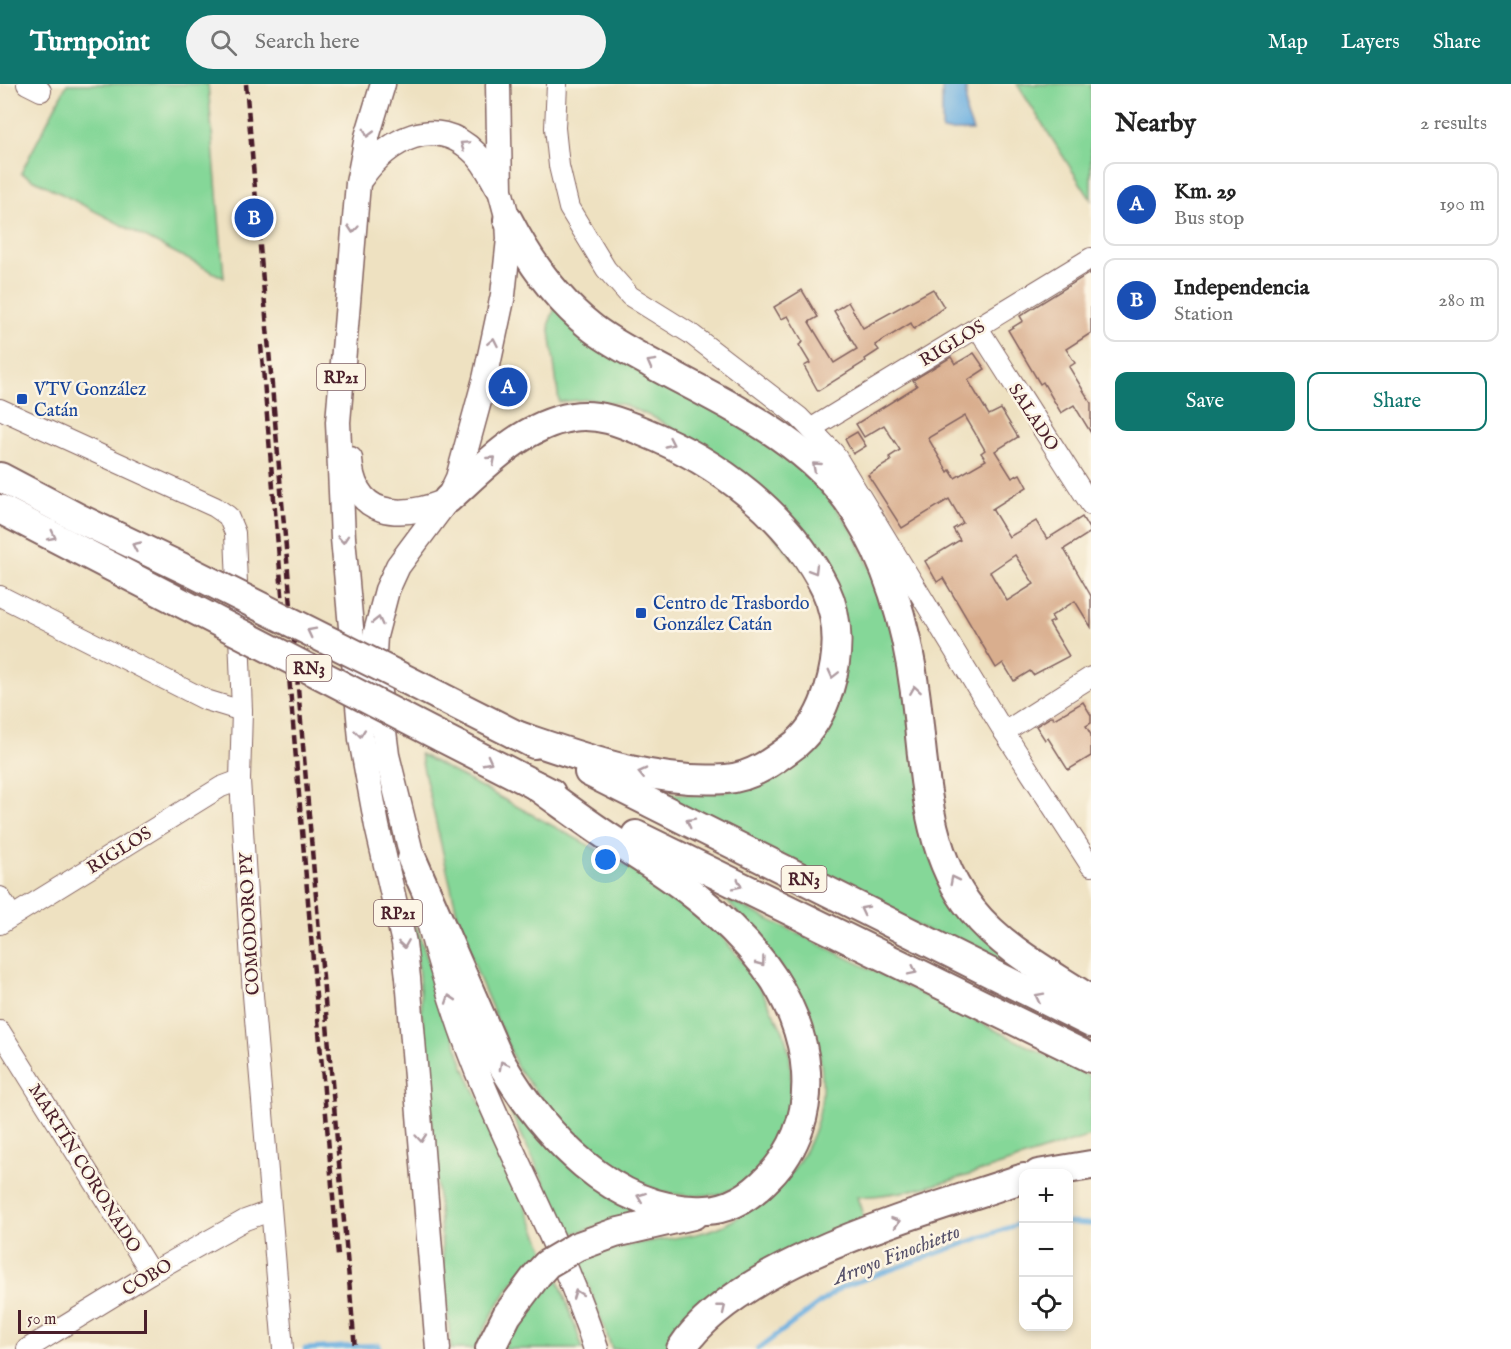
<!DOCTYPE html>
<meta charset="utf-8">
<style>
:root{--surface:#fff;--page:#f2f2f2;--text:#222;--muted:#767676;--line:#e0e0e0;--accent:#0f766e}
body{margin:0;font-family:"IM FELL English",serif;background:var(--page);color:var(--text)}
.controls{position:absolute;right:18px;bottom:18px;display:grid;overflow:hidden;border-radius:12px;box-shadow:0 3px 9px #0003}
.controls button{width:54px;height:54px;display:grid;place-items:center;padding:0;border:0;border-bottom:2px solid var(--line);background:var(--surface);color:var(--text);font:30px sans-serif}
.scale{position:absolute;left:18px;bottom:15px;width:129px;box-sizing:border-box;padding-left:6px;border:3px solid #4a1f2b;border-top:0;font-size:16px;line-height:21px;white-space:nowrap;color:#4a1f2b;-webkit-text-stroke:4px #fcf5e5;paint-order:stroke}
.you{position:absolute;left:606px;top:776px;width:21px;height:21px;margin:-15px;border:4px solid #fff;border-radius:50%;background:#1a73e8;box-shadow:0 0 0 9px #1a73e833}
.badge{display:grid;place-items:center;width:39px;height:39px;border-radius:50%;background:var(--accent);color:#fff;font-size:20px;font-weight:700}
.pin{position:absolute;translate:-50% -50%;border:3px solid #fff;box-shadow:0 2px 6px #0006}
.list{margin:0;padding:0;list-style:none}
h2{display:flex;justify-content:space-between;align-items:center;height:78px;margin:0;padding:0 24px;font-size:26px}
h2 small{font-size:20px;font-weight:400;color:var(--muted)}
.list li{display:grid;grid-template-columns:39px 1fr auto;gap:18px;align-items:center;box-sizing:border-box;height:84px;margin:0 12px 12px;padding:0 12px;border:2px solid var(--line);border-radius:12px}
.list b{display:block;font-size:22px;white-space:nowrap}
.list p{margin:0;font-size:20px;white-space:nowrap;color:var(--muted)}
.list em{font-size:20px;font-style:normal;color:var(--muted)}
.actions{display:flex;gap:12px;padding:18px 24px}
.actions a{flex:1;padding:14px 0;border:2px solid var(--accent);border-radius:12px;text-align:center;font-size:21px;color:var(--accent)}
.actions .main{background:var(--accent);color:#fff}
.icon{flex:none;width:33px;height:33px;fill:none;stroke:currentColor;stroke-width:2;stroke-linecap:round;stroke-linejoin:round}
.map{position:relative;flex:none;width:1091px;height:1265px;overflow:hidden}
header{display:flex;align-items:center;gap:36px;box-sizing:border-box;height:84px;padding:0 30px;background:var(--accent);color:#fff}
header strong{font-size:28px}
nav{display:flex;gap:33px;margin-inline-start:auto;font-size:21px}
.search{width:420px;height:54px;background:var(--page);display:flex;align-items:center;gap:15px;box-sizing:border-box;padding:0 21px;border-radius:33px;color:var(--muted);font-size:22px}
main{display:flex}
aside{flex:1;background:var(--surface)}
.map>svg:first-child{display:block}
.green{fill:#85d798;stroke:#687b62;stroke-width:1.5}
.water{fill:#6bafe0;stroke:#5a6786;stroke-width:1.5}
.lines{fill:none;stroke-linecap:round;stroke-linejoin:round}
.stream{stroke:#6bafe0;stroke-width:5}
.building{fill:#d9ae8e;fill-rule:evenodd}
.minor-casing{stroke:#836360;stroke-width:22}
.major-casing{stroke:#836360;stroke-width:27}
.highway-casing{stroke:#836360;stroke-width:32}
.minor{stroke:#fff;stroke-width:20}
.major{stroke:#fff;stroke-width:24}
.highway{stroke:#fff;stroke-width:28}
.rail{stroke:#4a1f2b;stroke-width:4.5;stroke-dasharray:9 4.5;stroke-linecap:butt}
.highway-bridge-casing{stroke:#836360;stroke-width:32;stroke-linecap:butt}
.highway-bridge{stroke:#fff;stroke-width:28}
.oneway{stroke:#ae9aa0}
.transit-dot{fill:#1a4fb4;stroke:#fcf5e5;stroke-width:2}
.labels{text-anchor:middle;stroke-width:5;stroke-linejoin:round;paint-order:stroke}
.shield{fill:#fcf5e5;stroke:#7f5f63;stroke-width:1.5}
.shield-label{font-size:16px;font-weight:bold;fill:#4a1f2b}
.street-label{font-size:18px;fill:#4a1f2b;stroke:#fcf5e5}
.transit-label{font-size:18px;fill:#164399;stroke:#fcf5e5;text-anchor:start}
.water-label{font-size:20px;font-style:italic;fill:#56516a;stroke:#fcf5e5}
</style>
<header>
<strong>Turnpoint</strong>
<div class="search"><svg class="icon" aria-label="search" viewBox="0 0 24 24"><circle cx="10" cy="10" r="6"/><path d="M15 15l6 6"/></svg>Search here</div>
<nav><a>Map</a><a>Layers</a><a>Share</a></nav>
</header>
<main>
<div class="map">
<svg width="1091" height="1265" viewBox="0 0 1091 1265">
<rect width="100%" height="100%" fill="#fcf5e5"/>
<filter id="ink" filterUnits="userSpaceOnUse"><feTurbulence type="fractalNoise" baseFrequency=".0167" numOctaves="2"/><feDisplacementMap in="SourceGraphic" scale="12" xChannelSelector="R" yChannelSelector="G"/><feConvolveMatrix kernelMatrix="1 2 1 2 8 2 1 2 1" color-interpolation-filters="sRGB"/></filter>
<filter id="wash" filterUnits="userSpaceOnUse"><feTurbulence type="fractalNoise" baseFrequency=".008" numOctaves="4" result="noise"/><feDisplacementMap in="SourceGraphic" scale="24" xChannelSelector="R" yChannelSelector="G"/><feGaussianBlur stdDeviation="1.35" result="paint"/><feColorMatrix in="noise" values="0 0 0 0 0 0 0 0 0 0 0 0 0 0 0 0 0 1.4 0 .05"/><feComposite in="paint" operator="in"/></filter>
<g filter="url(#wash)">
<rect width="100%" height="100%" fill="#eee1c1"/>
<g class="green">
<polygon points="67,0 208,0 224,194 21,89"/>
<polygon points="1017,0 1091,0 1091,116"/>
<polygon points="555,224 742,340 794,379 828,413 853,447 897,543 931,770 1082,922 640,707 692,711 730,707 792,678 840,529 694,359 657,335 621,320 589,315 559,318 549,239"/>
<polygon points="420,670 666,803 720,850 753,891 784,949 790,972 792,1015 782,1059 748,1099 718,1111 689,1112 661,1108 620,1090 580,1063 518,985 478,891 457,829"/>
<path d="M 723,813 L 1091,993 L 1091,1052 C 1016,1073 935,1110 857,1113 L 865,1137 L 671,1265 L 612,1265 L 579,1176 C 599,1169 618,1163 640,1159 C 667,1154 698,1153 724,1141 C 754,1126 780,1106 799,1077 C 860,982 789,881 723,813 Z"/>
<path d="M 414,835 L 464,983 L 545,1167 C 512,1192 491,1228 475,1265 L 451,1265 Z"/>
<polygon points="480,963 645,1129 569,1151"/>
<path d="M 557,1191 L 583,1265 L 503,1265 C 518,1238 534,1212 557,1191 Z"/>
</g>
<polygon class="water" points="942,0 966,0 966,28 973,47 942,47"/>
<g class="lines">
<g class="stream">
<polyline points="1068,1139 1091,1140"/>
<polyline points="305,1265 379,1261 379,1265"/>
<polyline points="758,1265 840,1204 1024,1138"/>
</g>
</g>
<g id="blocks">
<g class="building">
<polygon points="1091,188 1091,249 1066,265 1075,279 1069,283 1091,319 1091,349 1074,321 1061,329 1043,298 1040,300 1008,246 1023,237 1020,232"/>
<polygon points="933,205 944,223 914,245 911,239 875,261 879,266 865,275 866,277 818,307 804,282 810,279 799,261 803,258 788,232 781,235 774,223 802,206 818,233 809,238 834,279 857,265 834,227 848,218 863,244"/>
<path d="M 974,269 L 985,285 L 968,296 L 989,331 L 1001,325 L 1018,353 L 995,367 L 1012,394 L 1020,390 L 1027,403 L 992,425 L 1009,453 L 1036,437 L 1047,455 L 1082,433 L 1091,448 L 1064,465 L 1091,512 L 1091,543 L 1075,517 L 1051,532 L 1054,537 L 1049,539 L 1069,572 L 1033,591 L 1030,587 L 1014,597 L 1003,579 L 996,584 L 943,494 L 937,498 L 925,477 L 960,456 L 953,445 L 963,439 L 949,415 L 902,444 L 868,391 L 891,377 L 889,373 L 900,366 L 884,341 L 864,353 L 856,340 L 917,302 L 913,296 L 951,273 L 955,280 ZM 965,332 L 985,366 L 981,369 L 986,376 L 955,394 L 950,386 L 948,388 L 928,354 ZM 1015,471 L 1034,500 L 1007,517 L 990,488 Z"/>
<polygon points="857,348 866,362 853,370 845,355"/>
<polygon points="1083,618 1091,631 1091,639 1086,642 1091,651 1091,672 1068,686 1048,654 1045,656 1036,642 1052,632 1054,635"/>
</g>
</g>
</g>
<g filter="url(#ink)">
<use href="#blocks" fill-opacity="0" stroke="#836360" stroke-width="1.5"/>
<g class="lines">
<defs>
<g id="minor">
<polyline points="27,0 41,7"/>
<polyline points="557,0 555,44 559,82 569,124 606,185 630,212 691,250 799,333 834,369 1004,648 1091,782"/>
<polyline points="978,244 1091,421"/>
<polyline points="0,325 215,423 228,432 235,449 242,627 240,696 253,911 283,1265"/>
<polyline points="812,344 1091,174"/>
<polyline points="0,512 206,616 242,627"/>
<polyline points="1004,648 1091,593"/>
<polyline points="0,813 12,832"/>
<polyline points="0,840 221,703 240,696"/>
<polyline points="0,947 151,1189"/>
<polyline points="27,1265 151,1189 245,1136 270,1127"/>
</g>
<g id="major">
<polyline points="383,0 367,53 358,99 338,338 343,454 361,655 377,742 404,859 408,894 438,1265"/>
<path d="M 361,94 C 388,56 435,29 475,69 C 485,78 491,92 498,104"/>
<path d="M 350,375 C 353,434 400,435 444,418"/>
<polyline points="417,793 387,671 374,569 375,552 387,506 398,482 448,415 458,394 485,295 503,211 509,155 508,136 500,106 498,0"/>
<path d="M 429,838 C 444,895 461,951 485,1006 C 522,1093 567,1175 596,1265"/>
</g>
<g id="highway">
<path d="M 508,136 C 529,177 554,213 590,242 C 608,257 631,268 652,280 C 723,319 810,356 855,427 C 890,482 907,544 915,608 C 925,680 923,766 972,826 C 1003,865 1050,889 1091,916"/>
<polyline points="0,393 78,434 189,487"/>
<path d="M 448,415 C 484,383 522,341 572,333 C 598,329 620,338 644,348 C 718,378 789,431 825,504 C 840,536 839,572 829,605 C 823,625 812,646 796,660 C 775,676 753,693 726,695 C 653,700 584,674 516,651"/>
<polyline points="0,425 176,516"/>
<polyline points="439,612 534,660"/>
<polyline points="441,653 551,709"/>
<polyline points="589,688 1091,939"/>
<polyline points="636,751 1091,974"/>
<path d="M 412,775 L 500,977 C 542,1049 614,1131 706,1126 C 731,1125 753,1110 769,1093 C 827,1033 811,944 765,882 C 722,826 675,795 616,758 C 588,740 562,720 535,701"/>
<polyline points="1038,1090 1091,1081"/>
<polyline points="576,1163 615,1149 693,1131"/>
<polyline points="490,1265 507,1231 537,1191"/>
<path d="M 681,1265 C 738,1177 927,1127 1024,1094"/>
</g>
</defs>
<use href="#minor" class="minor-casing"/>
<use href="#major" class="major-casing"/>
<use href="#highway" class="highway-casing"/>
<use href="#minor" class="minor"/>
<use href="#major" class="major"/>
<use href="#highway" class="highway"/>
<g class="rail">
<polyline points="246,0 355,1265"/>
<polyline points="261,261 338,1172"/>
</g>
<defs>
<g id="highway-bridge">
<polyline points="189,487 439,612"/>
<polyline points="176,516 441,653"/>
<polyline points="537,1191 547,1180 576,1163"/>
</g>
</defs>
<use href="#highway-bridge" class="highway-bridge-casing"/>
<use href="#highway-bridge" class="highway-bridge"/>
</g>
<defs><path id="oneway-chevron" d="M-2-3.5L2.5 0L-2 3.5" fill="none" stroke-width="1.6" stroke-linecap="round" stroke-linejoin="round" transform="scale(1.5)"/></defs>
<g class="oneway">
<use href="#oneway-chevron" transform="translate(368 49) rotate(105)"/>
<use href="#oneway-chevron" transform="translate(464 61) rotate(-146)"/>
<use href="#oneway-chevron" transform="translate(353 145) rotate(95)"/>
<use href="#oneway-chevron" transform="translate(493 258) rotate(-79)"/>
<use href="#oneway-chevron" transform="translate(651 279) rotate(-151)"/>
<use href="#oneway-chevron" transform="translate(670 359) rotate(25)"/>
<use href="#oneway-chevron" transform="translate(492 376) rotate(-41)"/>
<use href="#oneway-chevron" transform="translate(816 382) rotate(-139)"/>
<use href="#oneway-chevron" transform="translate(52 452) rotate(27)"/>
<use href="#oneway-chevron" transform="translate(343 455) rotate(86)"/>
<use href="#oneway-chevron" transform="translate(136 462) rotate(-155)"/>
<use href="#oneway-chevron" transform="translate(814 486) rotate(59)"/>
<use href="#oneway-chevron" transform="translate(378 537) rotate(-77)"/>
<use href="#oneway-chevron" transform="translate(311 548) rotate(-153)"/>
<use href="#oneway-chevron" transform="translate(833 590) rotate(104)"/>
<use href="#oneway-chevron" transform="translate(915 606) rotate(-99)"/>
<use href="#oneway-chevron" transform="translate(360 649) rotate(84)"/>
<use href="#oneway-chevron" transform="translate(488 677) rotate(28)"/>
<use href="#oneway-chevron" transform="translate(642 689) rotate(-167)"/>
<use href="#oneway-chevron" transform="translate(690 738) rotate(-153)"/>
<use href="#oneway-chevron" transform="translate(954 796) rotate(-117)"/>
<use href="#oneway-chevron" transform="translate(738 801) rotate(26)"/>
<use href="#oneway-chevron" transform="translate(864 826) rotate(-153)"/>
<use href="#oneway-chevron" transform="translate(404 860) rotate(81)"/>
<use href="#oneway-chevron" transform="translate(761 878) rotate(53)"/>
<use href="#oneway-chevron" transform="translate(913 887) rotate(26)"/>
<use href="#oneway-chevron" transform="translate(1039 913) rotate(-153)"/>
<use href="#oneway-chevron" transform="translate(450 915) rotate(-109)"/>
<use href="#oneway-chevron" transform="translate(503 981) rotate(-119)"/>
<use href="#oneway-chevron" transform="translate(421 1054) rotate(85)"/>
<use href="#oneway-chevron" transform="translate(641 1113) rotate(-158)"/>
<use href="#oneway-chevron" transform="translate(896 1138) rotate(-19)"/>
<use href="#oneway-chevron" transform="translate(577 1210) rotate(-110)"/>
<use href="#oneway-chevron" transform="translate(722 1224) rotate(-39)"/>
</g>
</g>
<g class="transit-dot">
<rect x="16" y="309" width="12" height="12" rx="3"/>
<rect x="635" y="523" width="12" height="12" rx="3"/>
</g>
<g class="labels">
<g class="shield">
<rect x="317" y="280" width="48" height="26" rx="4.5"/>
<rect x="286.5" y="571" width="45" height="26" rx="4.5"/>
<rect x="781.5" y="782" width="45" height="26" rx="4.5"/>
<rect x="374" y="816" width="48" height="26" rx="4.5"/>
</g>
<g class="shield-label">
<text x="341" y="299">RP21</text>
<text x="309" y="590">RN3</text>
<text x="804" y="801">RN3</text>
<text x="398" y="835">RP21</text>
</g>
<g class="street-label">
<text transform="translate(952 259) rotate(-31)" y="6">RIGLOS</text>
<text transform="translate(1034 333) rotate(57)" y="6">SALADO</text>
<text transform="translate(119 766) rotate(-32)" y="6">RIGLOS</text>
<text transform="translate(249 840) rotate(-93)" y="6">COMODORO PY</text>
<text transform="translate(85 1084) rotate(58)" y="6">MARTÍN CORONADO</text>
<text transform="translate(147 1193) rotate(-31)" y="6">COBO</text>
</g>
<g class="transit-label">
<text x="34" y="311">VTV González<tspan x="34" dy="21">Catán</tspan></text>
<text x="653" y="525">Centro de Trasbordo<tspan x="653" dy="21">González Catán</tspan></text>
</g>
<g class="water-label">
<text transform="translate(896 1170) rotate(-21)" y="7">Arroyo Finochietto</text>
</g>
</g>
</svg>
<div class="controls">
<button>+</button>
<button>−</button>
<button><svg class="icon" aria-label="locate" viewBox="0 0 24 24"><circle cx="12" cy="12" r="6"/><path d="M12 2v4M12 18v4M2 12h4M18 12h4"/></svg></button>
</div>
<div class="scale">50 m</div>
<div class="you"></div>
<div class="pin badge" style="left:508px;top:303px;background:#1a4fb4">A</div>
<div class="pin badge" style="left:254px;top:134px;background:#1a4fb4">B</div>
</div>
<aside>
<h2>Nearby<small>2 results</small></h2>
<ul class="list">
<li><span class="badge" style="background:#1a4fb4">A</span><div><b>Km. 29</b><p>Bus stop</p></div><em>190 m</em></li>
<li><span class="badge" style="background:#1a4fb4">B</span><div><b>Independencia</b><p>Station</p></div><em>280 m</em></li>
</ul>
<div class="actions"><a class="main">Save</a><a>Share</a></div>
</aside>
</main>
